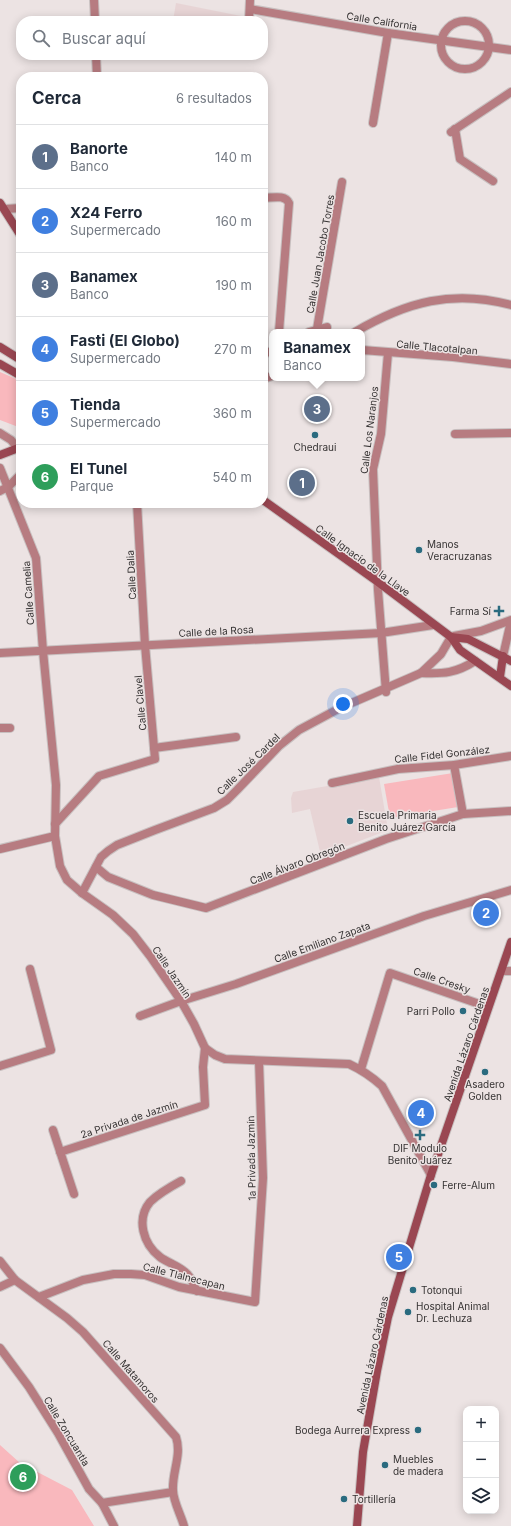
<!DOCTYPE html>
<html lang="es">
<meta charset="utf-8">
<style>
:root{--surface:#fff;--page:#f6f6f7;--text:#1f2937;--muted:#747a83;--line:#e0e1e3;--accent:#2a6b7f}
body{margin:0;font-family:Inter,sans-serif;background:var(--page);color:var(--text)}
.controls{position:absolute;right:12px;bottom:12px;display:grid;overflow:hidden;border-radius:8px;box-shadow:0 2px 10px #0003}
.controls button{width:36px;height:36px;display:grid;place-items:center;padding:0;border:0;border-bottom:1px solid var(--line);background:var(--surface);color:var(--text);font:20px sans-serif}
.you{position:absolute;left:343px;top:704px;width:14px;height:14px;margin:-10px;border:3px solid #fff;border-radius:50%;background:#1a73e8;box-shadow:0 0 0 6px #1a73e833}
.badge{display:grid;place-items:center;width:26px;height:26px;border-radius:50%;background:var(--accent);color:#fff;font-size:13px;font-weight:700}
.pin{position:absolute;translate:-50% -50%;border:2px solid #fff;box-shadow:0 1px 4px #0006}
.popup{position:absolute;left:269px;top:329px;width:96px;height:52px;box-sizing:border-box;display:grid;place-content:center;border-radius:8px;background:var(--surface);filter:drop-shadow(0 1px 3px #0005);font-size:13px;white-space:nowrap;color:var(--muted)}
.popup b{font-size:15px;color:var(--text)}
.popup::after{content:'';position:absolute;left:50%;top:100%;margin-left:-8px;border:8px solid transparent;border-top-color:var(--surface)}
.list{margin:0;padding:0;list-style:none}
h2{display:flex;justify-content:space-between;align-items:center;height:52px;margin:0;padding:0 16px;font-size:17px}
h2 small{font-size:13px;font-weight:400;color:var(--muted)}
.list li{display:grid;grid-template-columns:26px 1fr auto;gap:12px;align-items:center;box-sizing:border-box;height:64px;padding:0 16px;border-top:1px solid var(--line)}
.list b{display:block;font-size:15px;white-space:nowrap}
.list p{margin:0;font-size:13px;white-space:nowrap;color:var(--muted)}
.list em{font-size:13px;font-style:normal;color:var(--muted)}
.icon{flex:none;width:22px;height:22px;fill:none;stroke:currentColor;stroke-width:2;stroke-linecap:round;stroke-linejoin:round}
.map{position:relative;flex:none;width:511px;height:1526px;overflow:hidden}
.search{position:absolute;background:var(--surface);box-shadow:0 2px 10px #0003;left:16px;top:16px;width:252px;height:44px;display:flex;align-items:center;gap:10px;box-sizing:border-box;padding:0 14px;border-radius:16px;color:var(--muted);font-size:15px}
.panel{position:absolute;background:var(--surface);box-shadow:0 2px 10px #0003;left:16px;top:72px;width:252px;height:436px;border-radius:16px}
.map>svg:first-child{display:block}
.built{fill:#e7d4d5}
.green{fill:#f9b8bd}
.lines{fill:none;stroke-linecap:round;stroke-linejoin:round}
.minor-casing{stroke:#c8c0c0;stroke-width:10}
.tertiary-casing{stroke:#c8c0c0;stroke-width:10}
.secondary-casing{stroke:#c8c0c0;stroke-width:10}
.minor{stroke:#b77c81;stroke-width:8}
.tertiary{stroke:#b77c81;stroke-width:8}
.secondary{stroke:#9a4752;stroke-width:8}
.poi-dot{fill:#2a6b7f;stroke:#ece3e3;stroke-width:1.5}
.labels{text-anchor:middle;stroke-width:3;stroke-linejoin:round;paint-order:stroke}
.street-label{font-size:10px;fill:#363333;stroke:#ece3e3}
.poi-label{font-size:10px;fill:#363333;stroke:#ece3e3;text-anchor:start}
</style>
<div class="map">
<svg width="511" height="1526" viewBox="0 0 511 1526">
<rect width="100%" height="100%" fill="#ece3e3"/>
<g class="built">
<polygon points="176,3 246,17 245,21 173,21"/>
<polygon points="379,777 388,830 321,856 310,809 292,813 291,798 293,792"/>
</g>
<g class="green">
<polygon points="0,372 21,381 21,428 0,420"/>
<polygon points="453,773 458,807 390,818 384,784"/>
<polygon points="0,1445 20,1463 72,1490 94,1526 0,1526"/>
</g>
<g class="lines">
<defs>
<g id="minor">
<polyline points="94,0 95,21"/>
<polyline points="250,9 388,33 511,50"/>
<circle cx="465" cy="45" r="24"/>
<polyline points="249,21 250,0"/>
<polyline points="96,55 97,77"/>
<polyline points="373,123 388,33"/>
<polyline points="455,129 460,159 493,181"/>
<polyline points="451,132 511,92"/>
<path d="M 263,198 C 272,198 285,194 289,203 L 279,332"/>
<polyline points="5,209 21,208"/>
<polyline points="317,329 342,182"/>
<polyline points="309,332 327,327"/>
<path d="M 355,332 C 406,302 453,289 511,305"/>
<polyline points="362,350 453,357 511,364"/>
<polyline points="263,354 272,351"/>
<polyline points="263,379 272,376"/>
<polyline points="0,433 11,440 21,452"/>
<polyline points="455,434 511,433"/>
<path d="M 0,468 L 36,558 L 43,651 L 56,785 L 55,836 L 60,866 L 67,880 L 82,893 L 113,915 L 133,934 L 150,956 L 181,1001 L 194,1024 L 205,1048 L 215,1055 L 225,1059 L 349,1064 C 362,1070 371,1076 382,1086 L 431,1175"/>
<polyline points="0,491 8,487 21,474"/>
<polyline points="0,653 381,633 433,625"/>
<path d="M 421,673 C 444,674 456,673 475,661"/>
<polyline points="386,692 378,590 373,469 381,434 388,353"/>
<polyline points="0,728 10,728"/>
<polyline points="154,748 236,737"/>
<polyline points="454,765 463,814"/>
<polyline points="332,783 398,769 454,765 511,756"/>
<polyline points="55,824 99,776 155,759 145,645 137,503"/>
<polyline points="0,849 55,836"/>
<polyline points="96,867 108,877 153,895 206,908 386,839 463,814 511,811"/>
<polyline points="82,893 101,857 108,851 117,845 155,830 214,808 227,800 237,790 279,746 299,730 340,708 421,673 441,654 451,637"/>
<polyline points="502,971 511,971"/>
<polyline points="140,1016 181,1001 236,984 424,916 511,890"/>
<polyline points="0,1066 51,1050 30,969"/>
<polyline points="361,1069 390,973 488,1007"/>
<polyline points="53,1130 74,1194"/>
<polyline points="60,1152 205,1105 203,1067 205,1048"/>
<path d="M 181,1181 C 170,1187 159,1193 150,1202 C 136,1219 143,1244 160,1257 C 168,1263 182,1267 188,1275 C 192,1279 194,1286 197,1291"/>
<path d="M 0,1261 L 15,1280 L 67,1318 L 83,1332 L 176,1437 C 182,1455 172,1472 173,1490 C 173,1501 181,1515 184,1526"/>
<polyline points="0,1287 15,1280"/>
<polyline points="39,1297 83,1280 114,1274 131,1274 145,1275 179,1287 255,1302 263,1178 259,1061"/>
<polyline points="0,1348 29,1387 58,1433 89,1489 102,1503 114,1526"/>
<polyline points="102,1503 173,1492"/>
</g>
<g id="tertiary">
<polyline points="454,636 481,631 511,620"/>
<polyline points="503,656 511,621"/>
</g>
<g id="secondary">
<polyline points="0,203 21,236"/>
<polyline points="0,347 21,360"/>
<polyline points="0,364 21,376"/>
<polyline points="0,455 21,447"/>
<polyline points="263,500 378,582 451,637 460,650 511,686"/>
<polyline points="451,637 468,639 511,661"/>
<polyline points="500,677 503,656"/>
<polyline points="357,1526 363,1452 377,1371 388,1317 431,1175 511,942"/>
</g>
</defs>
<use href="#minor" class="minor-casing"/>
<use href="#tertiary" class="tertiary-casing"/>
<use href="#secondary" class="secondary-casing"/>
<use href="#minor" class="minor"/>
<use href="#tertiary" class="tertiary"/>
<use href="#secondary" class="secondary"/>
</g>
<g class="poi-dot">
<circle cx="315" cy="435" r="4"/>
<circle cx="419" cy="550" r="4"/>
<path d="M497 605h4v4h4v4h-4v4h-4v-4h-4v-4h4z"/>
<circle cx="350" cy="821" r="4"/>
<circle cx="463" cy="1011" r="4"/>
<circle cx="485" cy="1072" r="4"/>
<path d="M418 1129h4v4h4v4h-4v4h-4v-4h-4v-4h4z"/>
<circle cx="434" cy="1185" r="4"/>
<circle cx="413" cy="1290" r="4"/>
<circle cx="408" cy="1312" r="4"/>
<circle cx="418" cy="1430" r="4"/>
<circle cx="385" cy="1465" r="4"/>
<circle cx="344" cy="1499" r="4"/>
</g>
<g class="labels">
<g class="street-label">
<text transform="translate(382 21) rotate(9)" y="4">Calle California</text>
<text transform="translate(320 254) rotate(-80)" y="4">Calle Juan Jacobo Torres</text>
<text transform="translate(437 347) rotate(5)" y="4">Calle Tlacotalpan</text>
<text transform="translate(369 430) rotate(-83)" y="4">Calle Los Naranjos</text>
<text transform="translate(363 560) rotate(36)" y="4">Calle Ignacio de la Llave</text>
<text transform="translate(131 575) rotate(-93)" y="4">Calle Dalia</text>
<text transform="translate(28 593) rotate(-94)" y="4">Calle Camelia</text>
<text transform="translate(216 631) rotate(-3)" y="4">Calle de la Rosa</text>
<text transform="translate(140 703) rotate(-95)" y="4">Calle Clavel</text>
<text transform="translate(442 754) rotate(-6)" y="4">Calle Fidel González</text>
<text transform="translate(248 764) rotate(-44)" y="4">Calle José Cardel</text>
<text transform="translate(297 863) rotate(-21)" y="4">Calle Álvaro Obregón</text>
<text transform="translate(322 942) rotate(-20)" y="4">Calle Emiliano Zapata</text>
<text transform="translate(172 972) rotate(56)" y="4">Calle Jazmín</text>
<text transform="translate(442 980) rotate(19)" y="4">Calle Cresky</text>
<text transform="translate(466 1044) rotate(-71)" y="4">Avenida Lázaro Cárdenas</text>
<text transform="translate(129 1119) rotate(-18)" y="4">2a Privada de Jazmín</text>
<text transform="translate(251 1158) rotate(-91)" y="4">1a Privada Jazmín</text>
<text transform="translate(184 1276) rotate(14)" y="4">Calle Tlalnecapan</text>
<text transform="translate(372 1355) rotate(-78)" y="4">Avenida Lázaro Cárdenas</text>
<text transform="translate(131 1371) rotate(49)" y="4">Calle Matamoros</text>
<text transform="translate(67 1431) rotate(59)" y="4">Calle Zoncuantla</text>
</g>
<g class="poi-label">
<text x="315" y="451" text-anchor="middle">Chedraui</text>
<text x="427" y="548">Manos<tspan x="427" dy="12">Veracruzanas</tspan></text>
<text x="491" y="615" text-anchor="end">Farma Sí</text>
<text x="358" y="819">Escuela Primaria<tspan x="358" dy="12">Benito Juárez García</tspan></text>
<text x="455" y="1015" text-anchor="end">Parri Pollo</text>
<text x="485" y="1088" text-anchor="middle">Asadero<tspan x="485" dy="12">Golden</tspan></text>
<text x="420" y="1152" text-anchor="middle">DIF Modulo<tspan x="420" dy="12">Benito Juárez</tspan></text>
<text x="442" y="1189">Ferre-Alum</text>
<text x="421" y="1294">Totonqui</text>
<text x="416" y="1310">Hospital Animal<tspan x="416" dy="12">Dr. Lechuza</tspan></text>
<text x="410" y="1434" text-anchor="end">Bodega Aurrera Express</text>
<text x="393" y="1463">Muebles<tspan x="393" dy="12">de madera</tspan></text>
<text x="352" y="1503">Tortillería</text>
</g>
</g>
</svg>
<div class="controls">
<button>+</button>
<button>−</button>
<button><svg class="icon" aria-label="layers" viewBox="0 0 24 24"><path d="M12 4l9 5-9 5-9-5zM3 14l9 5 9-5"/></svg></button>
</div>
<div class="you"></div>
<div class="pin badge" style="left:302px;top:483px;background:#5c6f8a">1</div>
<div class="pin badge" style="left:486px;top:913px;background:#3f7fe0">2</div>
<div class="pin badge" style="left:317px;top:409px;background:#5c6f8a">3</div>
<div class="popup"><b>Banamex</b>Banco</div>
<div class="pin badge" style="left:421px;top:1113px;background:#3f7fe0">4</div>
<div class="pin badge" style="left:399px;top:1257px;background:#3f7fe0">5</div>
<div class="pin badge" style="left:23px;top:1477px;background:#2e9e5b">6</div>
<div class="search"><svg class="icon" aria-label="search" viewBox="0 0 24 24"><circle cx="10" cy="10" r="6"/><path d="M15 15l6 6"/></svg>Buscar aquí</div>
<section class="panel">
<h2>Cerca<small>6 resultados</small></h2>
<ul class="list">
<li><span class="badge" style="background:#5c6f8a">1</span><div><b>Banorte</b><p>Banco</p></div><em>140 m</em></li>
<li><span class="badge" style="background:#3f7fe0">2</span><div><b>X24 Ferro</b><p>Supermercado</p></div><em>160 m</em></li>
<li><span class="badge" style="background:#5c6f8a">3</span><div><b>Banamex</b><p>Banco</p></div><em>190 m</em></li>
<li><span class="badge" style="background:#3f7fe0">4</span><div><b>Fasti (El Globo)</b><p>Supermercado</p></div><em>270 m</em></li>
<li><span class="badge" style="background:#3f7fe0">5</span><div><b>Tienda</b><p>Supermercado</p></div><em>360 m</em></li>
<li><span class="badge" style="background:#2e9e5b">6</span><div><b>El Tunel</b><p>Parque</p></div><em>540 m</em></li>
</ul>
</section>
</div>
